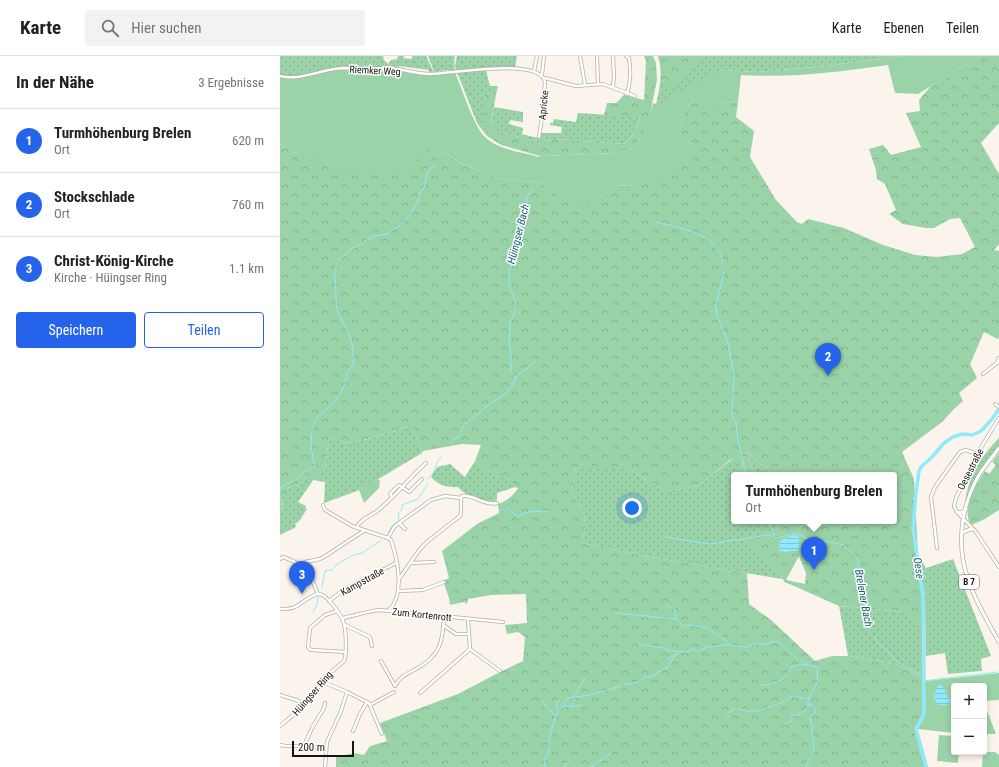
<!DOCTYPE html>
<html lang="de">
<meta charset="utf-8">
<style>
:root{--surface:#fff;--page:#f2f2f2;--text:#202124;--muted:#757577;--line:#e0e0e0;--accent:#2563eb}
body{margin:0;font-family:"Roboto Condensed",sans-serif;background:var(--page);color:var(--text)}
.controls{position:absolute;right:12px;bottom:12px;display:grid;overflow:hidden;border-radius:4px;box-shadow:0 2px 6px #0003}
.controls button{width:36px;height:36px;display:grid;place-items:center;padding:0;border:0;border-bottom:1px solid var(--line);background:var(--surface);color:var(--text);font:20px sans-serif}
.scale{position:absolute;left:12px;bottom:10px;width:62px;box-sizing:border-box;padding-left:4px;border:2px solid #171512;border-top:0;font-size:11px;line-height:14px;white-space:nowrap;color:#171512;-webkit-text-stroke:3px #fff;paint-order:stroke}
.you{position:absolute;left:352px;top:452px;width:14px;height:14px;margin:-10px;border:3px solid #fff;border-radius:50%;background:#1a73e8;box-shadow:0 0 0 6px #1a73e833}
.badge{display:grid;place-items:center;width:26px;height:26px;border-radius:50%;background:var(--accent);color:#fff;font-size:13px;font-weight:700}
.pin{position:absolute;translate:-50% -33px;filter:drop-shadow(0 1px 2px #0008)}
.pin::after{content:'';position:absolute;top:21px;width:14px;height:12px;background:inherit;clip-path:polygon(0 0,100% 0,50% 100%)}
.popup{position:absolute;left:451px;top:416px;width:166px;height:52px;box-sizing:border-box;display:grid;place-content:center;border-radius:4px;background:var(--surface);filter:drop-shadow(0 1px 3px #0005);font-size:13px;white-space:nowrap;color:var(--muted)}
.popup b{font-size:15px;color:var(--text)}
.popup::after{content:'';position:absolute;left:50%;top:100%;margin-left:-8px;border:8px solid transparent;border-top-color:var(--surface)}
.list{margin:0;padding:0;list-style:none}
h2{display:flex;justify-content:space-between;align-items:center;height:52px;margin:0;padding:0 16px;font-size:17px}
h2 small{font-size:13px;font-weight:400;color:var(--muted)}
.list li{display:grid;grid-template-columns:26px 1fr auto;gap:12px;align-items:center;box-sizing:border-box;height:64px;padding:0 16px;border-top:1px solid var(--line)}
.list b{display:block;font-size:15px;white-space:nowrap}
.list p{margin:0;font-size:13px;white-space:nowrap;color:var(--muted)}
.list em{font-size:13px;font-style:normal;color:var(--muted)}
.actions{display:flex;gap:8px;padding:12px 16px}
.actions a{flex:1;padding:9px 0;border:1px solid var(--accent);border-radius:4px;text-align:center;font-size:14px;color:var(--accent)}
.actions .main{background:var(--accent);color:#fff}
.icon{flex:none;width:22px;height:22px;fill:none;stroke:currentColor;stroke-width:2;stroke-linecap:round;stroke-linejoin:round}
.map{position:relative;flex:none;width:719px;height:711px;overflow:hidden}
header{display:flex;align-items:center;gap:24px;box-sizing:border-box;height:56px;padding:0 20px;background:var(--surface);border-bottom:1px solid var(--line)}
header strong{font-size:19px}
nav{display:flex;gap:22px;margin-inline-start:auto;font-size:14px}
.search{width:280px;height:36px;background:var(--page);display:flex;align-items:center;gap:10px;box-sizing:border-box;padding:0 14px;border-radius:4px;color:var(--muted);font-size:15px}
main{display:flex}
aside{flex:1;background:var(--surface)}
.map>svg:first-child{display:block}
.grass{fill:url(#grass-dots)}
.forest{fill:url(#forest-crowns);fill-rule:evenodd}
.park{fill:#9bd3a8}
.water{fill:url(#water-rules)}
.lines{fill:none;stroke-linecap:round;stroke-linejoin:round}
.stream{stroke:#91e9fe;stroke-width:1}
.river{stroke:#91e9fe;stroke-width:3.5}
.minor-casing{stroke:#b5afa7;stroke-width:4}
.major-casing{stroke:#b5afa7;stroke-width:4.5}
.minor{stroke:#fff;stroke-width:2.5}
.major{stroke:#fff;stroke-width:3}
.labels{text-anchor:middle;stroke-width:3;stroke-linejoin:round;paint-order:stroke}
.shield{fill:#fff;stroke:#5d5b59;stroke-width:1}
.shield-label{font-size:9px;font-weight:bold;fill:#171512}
.street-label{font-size:10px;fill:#171512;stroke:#fff}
.water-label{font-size:11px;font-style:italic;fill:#18606f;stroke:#fff}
</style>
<header>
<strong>Karte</strong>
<div class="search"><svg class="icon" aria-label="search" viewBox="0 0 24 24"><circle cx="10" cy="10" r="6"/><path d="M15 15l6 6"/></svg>Hier suchen</div>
<nav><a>Karte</a><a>Ebenen</a><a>Teilen</a></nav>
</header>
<main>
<aside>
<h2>In der Nähe<small>3 Ergebnisse</small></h2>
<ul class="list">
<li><span class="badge">1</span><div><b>Turmhöhenburg Brelen</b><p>Ort</p></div><em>620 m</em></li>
<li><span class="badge">2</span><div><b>Stockschlade</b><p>Ort</p></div><em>760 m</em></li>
<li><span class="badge">3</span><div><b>Christ-König-Kirche</b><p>Kirche · Hüingser Ring</p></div><em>1.1 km</em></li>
</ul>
<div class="actions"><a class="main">Speichern</a><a>Teilen</a></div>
</aside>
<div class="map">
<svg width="719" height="711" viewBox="0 0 719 711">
<defs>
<pattern id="grass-dots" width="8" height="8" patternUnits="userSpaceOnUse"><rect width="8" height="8" fill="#9bd3a8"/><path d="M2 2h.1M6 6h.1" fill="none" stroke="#85b490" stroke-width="1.8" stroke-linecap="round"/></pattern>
<pattern id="forest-crowns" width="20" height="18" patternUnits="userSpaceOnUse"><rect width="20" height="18" fill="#9bd3a8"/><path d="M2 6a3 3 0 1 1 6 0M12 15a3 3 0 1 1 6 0" fill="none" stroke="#85b490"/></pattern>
<pattern id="water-rules" width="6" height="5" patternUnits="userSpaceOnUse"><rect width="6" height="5" fill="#91e9fe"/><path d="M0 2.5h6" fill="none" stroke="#7cc7d9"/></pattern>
</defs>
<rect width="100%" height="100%" fill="#fbf4ec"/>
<g class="grass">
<polygon points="0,0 103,0 104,4 108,8 111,4 117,3 118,0 125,0 122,2 132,3 132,0 146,0 154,17 149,17 149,14 119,10 118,12 113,10 23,20 0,20"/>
<polygon points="148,0 175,0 174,7 175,15 169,16 168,14 158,15 158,17 155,18"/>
<polygon points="177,0 237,0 235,12 176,15 175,9"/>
<path d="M 378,0 L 623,0 L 546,10 L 478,16 L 442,14 L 380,49 L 376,48 C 380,32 383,17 378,0 Z"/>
<polygon points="206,14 210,30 218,30 216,39 206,37 206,76 207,80 197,67 177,16"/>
<polygon points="214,51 243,56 243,66 230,64 229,68 243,72 242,78 258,82 257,86 215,74 211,66"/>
<polygon points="298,57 360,61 354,78 344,88 275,83 266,85 264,79 281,79 282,71 270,69 270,67 273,67 274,63 296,66"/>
<polygon points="132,369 142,397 90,428 77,435 44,447 45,426 43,426 49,382 67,387 88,383"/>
<path d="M 719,382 L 719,389 L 699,416 L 685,447 C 688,421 701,400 719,382 Z"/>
<polygon points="466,395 493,419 475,419"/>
<polygon points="452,403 464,419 454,419 454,465 514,465 469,485 502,523 371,501 302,487 306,466 304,458 292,435 295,411 345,411 385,435 418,430"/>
<path d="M 195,405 L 215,420 L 236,424 L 235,431 L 217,437 L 217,444 L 213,446 C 200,444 186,441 178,431 C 166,431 159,430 151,421 L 157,411 L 170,408 L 185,421 Z"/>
<polygon points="25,422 34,423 18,446 26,450 25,452 27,453 20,464 15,468 16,471 0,479 0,453 3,452 1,439 7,432 18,429"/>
<polygon points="673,503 711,600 701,603 702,615 668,618 665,597 646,600 646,512"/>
<polygon points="559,550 625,556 639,574 639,620 613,607 568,600"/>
</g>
<g class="forest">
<polygon points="364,0 373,0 376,7 377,24 369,63 366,73 357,88 351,93 338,97 260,100 221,89 207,80 204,62 206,37 216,39 211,66 215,74 257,86 260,77 281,77 281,79 264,80 266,85 275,83 344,88 354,78 360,62 324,59 327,47 336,47 344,39 364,44 366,5"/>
<polygon points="380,0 421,0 411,15 384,34"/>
<path d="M 700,0 L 719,0 L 719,67 L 701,87 L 719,118 L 719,188 L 714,194 L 719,195 L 719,281 L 718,283 L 704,276 L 690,308 L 697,322 L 679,337 L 683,345 L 674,353 L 662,366 L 622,396 L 634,423 L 638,499 L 646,512 L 645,658 L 638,674 L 648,711 L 56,711 L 56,701 L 74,697 L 84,699 L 90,690 L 107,685 L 100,667 L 178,638 L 218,617 L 243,605 L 245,581 L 238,576 L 227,578 L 225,569 L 247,567 L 246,538 L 211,539 L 188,543 L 187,548 L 184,546 L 170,549 L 169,542 L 163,525 L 169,522 L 162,495 L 197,468 L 219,457 L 218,448 C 227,445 233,440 238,432 L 235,431 L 235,424 L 215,420 L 195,405 L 201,389 L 182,388 L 143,395 L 142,397 L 132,369 L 88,383 L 67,387 L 49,382 L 43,426 L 25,422 C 21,429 14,430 7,432 L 5,441 L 1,440 L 3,452 L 0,453 L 0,88 L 16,97 L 30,101 L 124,117 L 146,92 L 167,98 L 182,108 L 217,122 L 250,126 L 259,125 L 272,135 L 311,149 L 334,130 L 356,129 L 417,91 L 401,81 C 401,63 403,57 414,43 L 438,49 L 458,45 L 456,61 L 474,75 L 470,101 L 496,144 L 517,166 L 522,168 L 528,163 L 564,172 L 603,189 L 635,199 L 657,201 L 682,198 L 695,191 L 680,162 L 670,163 L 654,172 L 646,172 L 623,168 L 609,158 L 616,154 L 605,128 L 597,123 L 596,114 L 589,93 L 603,89 L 611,99 L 641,91 L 626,57 L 640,55 L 639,44 L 651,30 ZM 466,395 L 493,419 L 614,419 L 614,465 L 514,465 L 468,485 L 505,526 L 559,550 L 625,556 L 639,574 L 639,620 L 613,607 L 568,600 L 552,600 L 535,605 L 491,564 L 469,548 L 467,517 L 371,501 L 302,487 L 306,466 L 304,458 L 292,435 L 295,411 L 345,411 L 385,435 L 418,430 L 451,403 L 464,419 L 475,419 ZM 515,479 L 515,495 C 509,494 505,497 499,494 L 502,484 ZM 519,500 L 526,517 L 525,528 L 506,524 Z"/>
<path d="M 719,397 L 719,454 L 703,464 L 691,469 C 681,452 695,430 705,415 L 709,418 L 716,409 L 712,406 Z"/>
</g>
<g class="park">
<path d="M 623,0 L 700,0 L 638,38 L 615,37 L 608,9 C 559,16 510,22 461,19 L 458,45 L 438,49 L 431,54 L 414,43 C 403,57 401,63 401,81 L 417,91 L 398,115 L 356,129 L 334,130 L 311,149 L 287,147 L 259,125 L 250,126 L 217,122 L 182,108 L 167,98 L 146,93 L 124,117 L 62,113 L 16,97 L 0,88 L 0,21 L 19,22 L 45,15 L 59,13 L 114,13 L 141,18 L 175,17 C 182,32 194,71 205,81 C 218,94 242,96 259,101 L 260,100 L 338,97 L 351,93 L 357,88 L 366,73 L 373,47 L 380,49 L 384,44 L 442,14 L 478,16 L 546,10 Z"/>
<polygon points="98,423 100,425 99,432 84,447 79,434"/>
<polygon points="719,617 719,644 704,645 704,630 674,630 674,677 638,673 645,658 645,625"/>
<polygon points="704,647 716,678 708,678 704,680"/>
<polygon points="659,679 674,680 674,696 679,696 678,707 657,705"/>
<polygon points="703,696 715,696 719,699 719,711 702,711"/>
</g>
<g class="water">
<polygon points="515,479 519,480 519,494 504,496 499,494 500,485"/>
<path d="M 659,629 L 662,629 L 670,645 L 667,649 L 659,649 C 651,643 654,636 659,629 Z"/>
</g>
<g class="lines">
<g class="stream">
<path d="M 375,166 C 399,171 440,178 443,208"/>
<polyline points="85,185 95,180 107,178 123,167 131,158 139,142 140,136 144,132 148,114 155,109"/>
<polyline points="58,205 67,197 69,194 74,192 82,187"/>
<polyline points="444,216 436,249 437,259 448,287 454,319 452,358 453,362 456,366 458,384 466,419"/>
<polyline points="236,248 229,228 229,216 231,209 231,199 238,185 238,180 245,160 247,148 247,140 254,133"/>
<polyline points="235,324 238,319 255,306"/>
<path d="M 49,350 C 57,346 64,333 66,324 C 66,324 67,319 67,318 C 68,314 72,312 73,307 C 74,296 72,282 66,272 C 62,265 59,260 57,252 C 55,241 57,229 54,218 L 56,214 L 56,207"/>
<polyline points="171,387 174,383 180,380 184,369 212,346 225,339 235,325 235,321 231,316 231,298 229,286 230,267 236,252"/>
<polyline points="148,423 153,417 157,406 161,401"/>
<path d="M 0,435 L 1,431 L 13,425 L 35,409 C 30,394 28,371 40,358 C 43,356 46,355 48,352"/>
<polyline points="0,442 0,443"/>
<polyline points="221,454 228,454 238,460 249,456 259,455 270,456"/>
<polyline points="488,465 495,481"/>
<polyline points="108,477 113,469 119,465 118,458 122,453 122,449 138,443 148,427"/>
<polyline points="385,481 430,488 488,479 496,482 517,477 526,482 535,483"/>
<polyline points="540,484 564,489 577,502 590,577"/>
<polyline points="42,531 45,515 47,514 52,514 56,509 71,500 82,497 100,485"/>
<polyline points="386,549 395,553 397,564"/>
<polyline points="33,556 37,549 38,540"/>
<polyline points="336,557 396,563 404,570 410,569 428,572"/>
<polyline points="430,574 444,583 449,589"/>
<polyline points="594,580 599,589 609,596 615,604 636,617 644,618"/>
<path d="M 358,588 L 384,592 C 391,597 400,595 409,596 L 411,593 L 419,595 L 427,591 L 447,589 L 467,591 L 473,588 L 485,588 L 497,585 C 505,589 507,596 516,601"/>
<polyline points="387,603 394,600"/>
<polyline points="667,622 718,616"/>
<polyline points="644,625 666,622"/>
<polyline points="345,629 358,626 366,621 374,620 376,617 388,611 395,599 399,597"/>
<path d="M 480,629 C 492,630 508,624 511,611 L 516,609 L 528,609"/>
<polyline points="278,644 276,650 278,654"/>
<polyline points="263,645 267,653 273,656 273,658 276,660"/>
<polyline points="284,650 285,646 288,642 310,639 341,630"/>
<polyline points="291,651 294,644 293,643 305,622"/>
<path d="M 459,653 C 475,659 489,651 503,646 C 507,645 510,640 514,640 C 520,640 522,645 529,642"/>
<polyline points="445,661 448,657 455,653"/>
<polyline points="504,669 512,664 512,659 518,659 528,652 528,645 538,625 537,616 538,611 529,609 521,604"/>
<path d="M 265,711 L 265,702 C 271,696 268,692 269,685 C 270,678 276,656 281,652 C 286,649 296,651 302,649"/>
<polyline points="284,711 290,704"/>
<polyline points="310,711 313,710 331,697"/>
<path d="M 526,711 C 528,703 531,702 533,696 C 536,688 530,679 533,671 L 531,668 L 530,661 C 535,658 537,654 533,649 L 528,648"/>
</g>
<polyline class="river" points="646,711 636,673 644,658 643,540 633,472 636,437 639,415 641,411 653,400 664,387 673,381 682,378 692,379 701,375 712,363 719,353"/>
<defs>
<g id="minor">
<polyline points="300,0 305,29"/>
<polyline points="317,0 318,28"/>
<polyline points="333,0 334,20 333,31"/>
<path d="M 346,0 L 349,2 C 351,14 351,25 347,37"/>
<polyline points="254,15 257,0"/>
<polyline points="262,18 264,0"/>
<path d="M 0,20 C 22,25 41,13 63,12 C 70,12 77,12 84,13 C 95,13 107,11 118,13 C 129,15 139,18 151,18 C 170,18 263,0 265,27 L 263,55 L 259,81"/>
<polyline points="265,22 296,30 323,28 355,40"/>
<polyline points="703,318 718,306 719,302"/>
<polyline points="715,348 719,351"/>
<polyline points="719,362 697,398 685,423 676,442 674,450 677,456 696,476 719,511"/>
<polyline points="112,441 110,438 119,429 129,436 142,423"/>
<path d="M 181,442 L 182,440 C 193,438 204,450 217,447"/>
<path d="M 43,449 L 45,454 L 72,470 L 108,482 L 111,484 C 118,505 125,538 109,554"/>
<polyline points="119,467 125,473"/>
<path d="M 77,471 C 80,464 89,460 96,456 C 114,442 129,422 146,407"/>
<polyline points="108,482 114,471 119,467 151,444 165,440 181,442"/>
<polyline points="657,492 651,441 655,431 680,396 686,394 697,398"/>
<path d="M 0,503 L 3,501 C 28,510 28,514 38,538"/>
<polyline points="131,507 154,506"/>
<polyline points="23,509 25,506 40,503 47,499 85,474"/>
<polyline points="119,523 140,493 148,485 180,460 181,457 181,442"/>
<polyline points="118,535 143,534 164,526"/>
<polyline points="49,545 65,533 116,507"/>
<path d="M 0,553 C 5,553 11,553 15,551 C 21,548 33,537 39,538 C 48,539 62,560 64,568 C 66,575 67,599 64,605 L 50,617 L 24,650 L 0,670"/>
<polyline points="57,555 45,559 30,572 28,591 31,594 66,596"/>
<path d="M 62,562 C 75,560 87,555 100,554 L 223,566"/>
<polyline points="188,563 190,593 220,615"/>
<polyline points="65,569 90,581 92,590"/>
<polyline points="163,569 176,578 189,578"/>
<path d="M 101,605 L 115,630 C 120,620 127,618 136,613 C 160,600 163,586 164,561"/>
<polyline points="43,626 67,636 89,647 102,678"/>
<polyline points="140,637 190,593"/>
<polyline points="0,639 19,645 24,650"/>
<polyline points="90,649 114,636"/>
<polyline points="73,675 80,658 87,646"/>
<polyline points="0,689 5,690 24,690 46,693"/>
<polyline points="24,690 32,672 44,652 45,647"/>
<polyline points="45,711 47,686 61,655 67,636"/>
</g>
<g id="major">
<path d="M 719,392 C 712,401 705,410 699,419 C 681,450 676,489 688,523 C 695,545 708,566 719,586"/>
<polyline points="677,456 681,457 686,453"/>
<polyline points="682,477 688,474 692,473"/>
</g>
</defs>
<use href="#minor" class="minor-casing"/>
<use href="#major" class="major-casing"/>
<use href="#minor" class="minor"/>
<use href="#major" class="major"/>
</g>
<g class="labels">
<rect class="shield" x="679" y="519" width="20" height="14" rx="3"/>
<g class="shield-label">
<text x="689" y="529">B 7</text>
</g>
<g class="street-label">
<text transform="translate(95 14) rotate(3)" y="4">Riemker Weg</text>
<text transform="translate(263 49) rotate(-84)" y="4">Apricke</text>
<text transform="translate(690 413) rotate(-63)" y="4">Oesestraße</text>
<text transform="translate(82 525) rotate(-29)" y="4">Kampstraße</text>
<text transform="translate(142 558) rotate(6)" y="4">Zum Kortenrott</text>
<text transform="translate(32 637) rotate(-49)" y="4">Hüingser Ring</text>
</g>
<g class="water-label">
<text transform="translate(238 178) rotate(-76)" y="4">Hüingser Bach</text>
<text transform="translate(639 512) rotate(82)" y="4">Oese</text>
<text transform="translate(584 542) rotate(80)" y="4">Brelener Bach</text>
</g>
</g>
</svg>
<div class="controls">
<button>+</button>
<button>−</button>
</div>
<div class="scale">200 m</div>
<div class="you"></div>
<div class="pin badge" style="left:534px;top:514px">1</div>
<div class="popup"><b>Turmhöhenburg Brelen</b>Ort</div>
<div class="pin badge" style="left:548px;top:320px">2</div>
<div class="pin badge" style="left:22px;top:538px">3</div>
</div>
</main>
